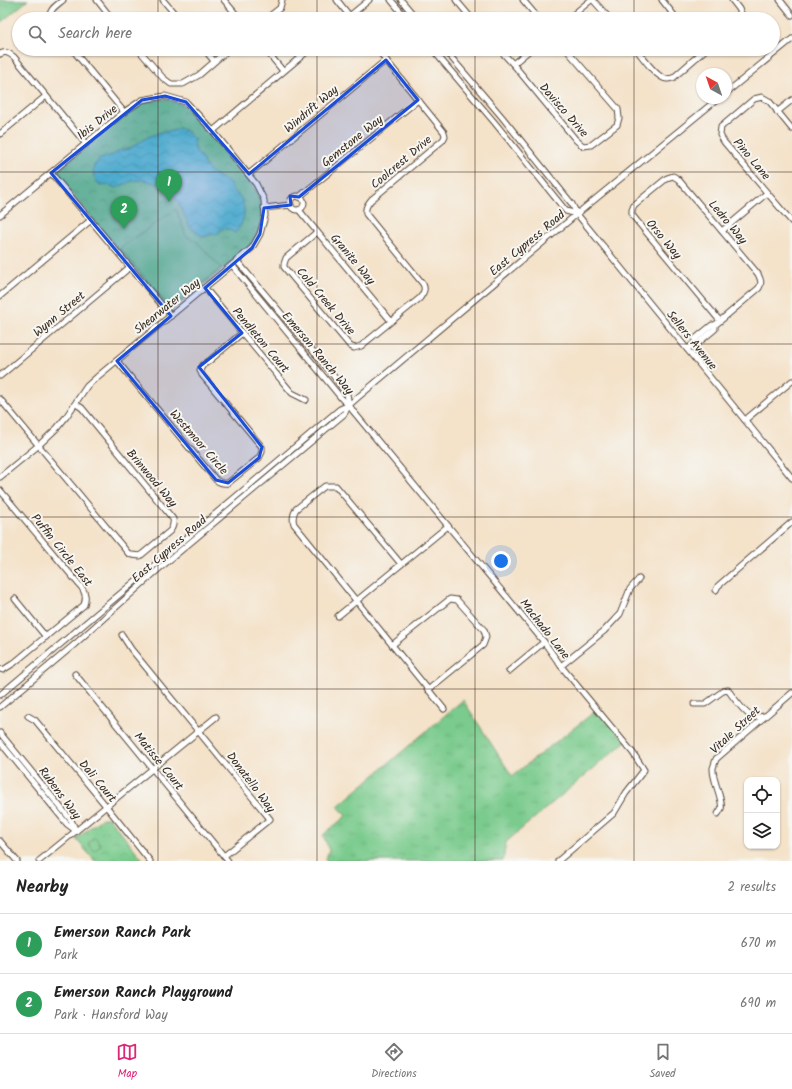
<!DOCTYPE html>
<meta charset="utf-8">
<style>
:root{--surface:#fff;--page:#f2f2f2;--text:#222;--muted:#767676;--line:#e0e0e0;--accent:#db2777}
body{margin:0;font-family:Kalam,sans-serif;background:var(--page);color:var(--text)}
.controls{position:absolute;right:12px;bottom:12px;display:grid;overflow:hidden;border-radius:8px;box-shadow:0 1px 3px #0004}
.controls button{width:36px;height:36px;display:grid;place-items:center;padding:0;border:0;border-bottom:1px solid var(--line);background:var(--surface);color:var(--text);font:20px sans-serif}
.compass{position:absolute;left:696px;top:68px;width:36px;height:36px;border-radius:50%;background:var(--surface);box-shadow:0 1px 3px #0004;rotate:320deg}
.you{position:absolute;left:501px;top:561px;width:14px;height:14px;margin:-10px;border:3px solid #fff;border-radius:50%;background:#1a73e8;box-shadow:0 0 0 6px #1a73e833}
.badge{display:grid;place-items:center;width:26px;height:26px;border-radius:50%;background:var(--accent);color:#fff;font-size:13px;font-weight:700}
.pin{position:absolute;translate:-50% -33px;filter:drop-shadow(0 1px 2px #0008)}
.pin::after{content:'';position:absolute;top:21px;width:14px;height:12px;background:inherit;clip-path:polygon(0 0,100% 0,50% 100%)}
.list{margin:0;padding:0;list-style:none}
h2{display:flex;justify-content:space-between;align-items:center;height:52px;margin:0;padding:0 16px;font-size:17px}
h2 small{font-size:13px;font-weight:400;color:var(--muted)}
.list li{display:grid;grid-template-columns:26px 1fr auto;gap:12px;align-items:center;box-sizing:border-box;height:60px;padding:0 16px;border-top:1px solid var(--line)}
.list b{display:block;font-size:15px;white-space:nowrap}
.list p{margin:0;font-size:13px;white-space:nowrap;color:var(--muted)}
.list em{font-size:13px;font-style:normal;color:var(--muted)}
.icon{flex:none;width:22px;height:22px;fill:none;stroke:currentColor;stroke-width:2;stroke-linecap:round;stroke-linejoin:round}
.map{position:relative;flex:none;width:792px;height:861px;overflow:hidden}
.search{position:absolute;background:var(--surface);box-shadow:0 1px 3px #0004;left:12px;right:12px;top:12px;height:44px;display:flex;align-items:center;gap:10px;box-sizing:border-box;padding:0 14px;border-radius:22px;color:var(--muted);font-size:15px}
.sheet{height:172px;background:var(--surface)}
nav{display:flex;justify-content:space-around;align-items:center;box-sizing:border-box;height:56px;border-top:1px solid var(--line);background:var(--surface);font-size:11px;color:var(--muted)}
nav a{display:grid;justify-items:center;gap:2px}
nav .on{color:var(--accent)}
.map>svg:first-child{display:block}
.grass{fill:url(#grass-tufts);stroke:#5a7a56}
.park{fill:url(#park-crowns);stroke:#5a7a56}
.garden{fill:#7acb8d;stroke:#5a7a56}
.water{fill:url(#water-waves);stroke:#487675}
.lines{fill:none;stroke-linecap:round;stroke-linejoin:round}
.minor-casing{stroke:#574638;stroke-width:7}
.minor{stroke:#fff;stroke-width:5}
.marked{fill:#1d4ed8;fill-opacity:0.2;stroke:#1d4ed8;stroke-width:3;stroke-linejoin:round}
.grid{fill:none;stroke:#3b2a1e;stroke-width:1;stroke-opacity:0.55}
.labels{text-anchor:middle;stroke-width:4;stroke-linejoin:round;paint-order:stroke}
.street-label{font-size:12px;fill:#3b2a1e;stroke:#f6f6f2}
</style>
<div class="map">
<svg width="792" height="861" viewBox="0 0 792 861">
<defs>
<pattern id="grass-tufts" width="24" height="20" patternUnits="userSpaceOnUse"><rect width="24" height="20" fill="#7acb8d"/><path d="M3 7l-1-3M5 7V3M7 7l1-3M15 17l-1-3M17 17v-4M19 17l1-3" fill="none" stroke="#6aae79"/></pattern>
<pattern id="park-crowns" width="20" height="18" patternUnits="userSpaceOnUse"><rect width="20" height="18" fill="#7acb8d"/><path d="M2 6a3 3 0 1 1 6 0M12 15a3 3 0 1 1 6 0" fill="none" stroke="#6aae79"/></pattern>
<pattern id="water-waves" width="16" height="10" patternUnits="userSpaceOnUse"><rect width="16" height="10" fill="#55c2cc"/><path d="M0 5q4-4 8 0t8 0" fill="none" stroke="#489ea5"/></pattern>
</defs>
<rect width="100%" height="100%" fill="#f6f6f2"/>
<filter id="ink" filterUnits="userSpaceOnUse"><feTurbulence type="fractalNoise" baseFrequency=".025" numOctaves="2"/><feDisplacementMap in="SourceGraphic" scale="8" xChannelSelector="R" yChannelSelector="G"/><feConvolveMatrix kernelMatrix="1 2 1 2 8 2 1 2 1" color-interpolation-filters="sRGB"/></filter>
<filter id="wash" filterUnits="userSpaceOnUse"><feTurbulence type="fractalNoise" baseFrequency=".012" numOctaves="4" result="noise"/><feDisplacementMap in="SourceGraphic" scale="16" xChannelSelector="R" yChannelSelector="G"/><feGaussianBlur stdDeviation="0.9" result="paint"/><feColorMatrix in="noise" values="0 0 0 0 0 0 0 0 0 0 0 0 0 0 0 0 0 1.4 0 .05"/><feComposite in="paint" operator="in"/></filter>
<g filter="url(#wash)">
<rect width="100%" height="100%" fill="#f4e2c9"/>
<g class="grass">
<polygon points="0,0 28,0 0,23"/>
<polygon points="463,700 512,776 597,710 626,741 506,842 503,861 325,861 329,850 323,835 346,816 338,806"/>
</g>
<g class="park">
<polygon points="166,99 184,105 194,115 216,140 246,176 257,192 263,211 259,231 248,249 170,311 56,175 59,169 106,130 144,101"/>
<polygon points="102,818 109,818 144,861 95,861 76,839"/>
</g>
<g class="garden">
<polygon points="176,209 186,236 197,242 221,268 171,309 120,248"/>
<polygon points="95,837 101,845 94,851 88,843"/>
</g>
<path class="water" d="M 179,128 L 188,133 L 194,139 C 193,149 195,149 200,156 C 202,158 203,162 204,164 C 210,174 221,178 230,183 C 231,186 232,189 234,192 C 236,194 240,196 241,198 C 247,210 244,223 236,232 L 234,233 C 230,229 224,227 220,230 L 219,233 L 218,234 C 213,233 208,236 203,237 L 190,227 L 177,200 L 173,194 L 172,188 L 162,182 L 157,184 L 145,180 L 132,181 L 116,188 L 108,185 L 100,186 C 93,176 89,166 101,159 C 108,155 113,157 118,151 L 129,149 L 148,137 L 163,131 L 167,132 L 176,130 Z"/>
</g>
<g filter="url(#ink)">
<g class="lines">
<defs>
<g id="minor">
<polyline points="97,0 112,19"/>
<polyline points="163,0 179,19"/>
<polyline points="224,0 240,19"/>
<polyline points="337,0 352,19"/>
<polyline points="391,0 407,19"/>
<polyline points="401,0 417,19"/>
<polyline points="456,0 472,19"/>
<polyline points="523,0 539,19"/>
<polyline points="593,0 610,19"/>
<polyline points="662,0 677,19"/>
<polyline points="732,0 739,9 742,15 741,19"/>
<polyline points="780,0 792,15"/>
<path d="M 50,19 C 48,10 57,5 63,0"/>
<polyline points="266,19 280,8 282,0"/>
<polyline points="346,19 369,0"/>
<polyline points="568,19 591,0"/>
<polyline points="72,49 124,112"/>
<polyline points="138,49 163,78 171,84 183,84 199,75 229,49"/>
<polyline points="204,49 214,61"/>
<polyline points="265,49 283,71"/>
<polyline points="432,49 495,123 566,211 577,214"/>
<polyline points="444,49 502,117 572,204 577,214 792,478"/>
<polyline points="499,49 513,64 576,140 583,146 591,145 617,125 619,118 618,109 566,49"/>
<path d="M 636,49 C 642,56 657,79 667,79 C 669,79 671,78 673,78 L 706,49"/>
<path d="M 0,54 C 6,51 9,53 14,57 L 86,144"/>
<polyline points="513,64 531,49"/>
<polyline points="726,93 792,39"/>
<polyline points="777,112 792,100"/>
<polyline points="792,129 769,101 762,97 754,99 721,127 720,135 724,142 792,222"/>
<polyline points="213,131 310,49"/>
<polyline points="0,134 46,96"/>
<polyline points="51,173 171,316"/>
<polyline points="249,174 386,60"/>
<circle cx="297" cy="203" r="7"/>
<polyline points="299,197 418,100"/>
<polyline points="264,208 291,205"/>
<polyline points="299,210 391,321"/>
<polyline points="0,215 124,112 142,100 165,96 186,102 213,131 256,184 264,200 265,216 260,234 252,248 97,377 87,386 66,417 57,428 39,445 0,477"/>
<polyline points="722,231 767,193"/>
<path d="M 317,232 L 286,258 L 284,264 L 284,267 L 350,346 L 354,348 L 361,346 L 420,298 C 423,293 426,290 423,284 L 366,214 C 365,208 367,205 371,200 L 443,140 L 445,136 L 444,132 L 377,49"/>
<polyline points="237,261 329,370 347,394 349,405 353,411 544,642 561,666 633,753 644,770 626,793 614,813 558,861"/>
<polyline points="232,265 342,399 349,405"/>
<polyline points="205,288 292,393 306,400"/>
<polyline points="0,296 91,220"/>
<path d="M 695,343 L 695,339 L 712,325 L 715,325 L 720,321 L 759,288 C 762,283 761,280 758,274 L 678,179 L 673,176 L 667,178 L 634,205 L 632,210 L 632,215 L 720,321"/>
<polyline points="687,349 695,343 698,343 715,329 715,325"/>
<path d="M 117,361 L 216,480 C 220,483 223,484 228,483 L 259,458 L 262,452 L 262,447 L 202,375 L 200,370 L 203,365 L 209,361 L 242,333"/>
<polyline points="0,376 130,267"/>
<path d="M 0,399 L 128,553 L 132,555 L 140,556 L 170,531 C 173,527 174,524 173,519 L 82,408 L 76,404"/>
<polyline points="745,420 792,381"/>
<path d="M 0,490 L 82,588 C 86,594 86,598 84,605 L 14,663 L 3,670 L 0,669"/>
<path d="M 401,564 L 336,486 L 325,486 L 296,509 C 293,514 292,518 294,524 L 444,709"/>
<polyline points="716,590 718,586 792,522"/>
<polyline points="15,599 46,637"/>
<polyline points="338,616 448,526"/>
<polyline points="122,635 131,649 270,819 224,856"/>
<polyline points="392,645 450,599 457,600 484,630 486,637 483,645 428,690"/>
<polyline points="561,666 604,631 620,614 630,589 639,579"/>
<polyline points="509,671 544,642"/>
<polyline points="75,674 228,861"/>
<polyline points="0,695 340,409 349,405 357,398 577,214 719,98"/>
<path d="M 694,704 L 705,704 L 723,691 L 728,690 C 733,697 744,712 751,716 C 755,718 760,717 764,716"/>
<polyline points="0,707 75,644 161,567 344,414 349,405"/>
<polyline points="28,716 35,720 106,806 150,861"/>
<polyline points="0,733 71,820 76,831"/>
<polyline points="0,742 67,824 75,830"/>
<path d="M 718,814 C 719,812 720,811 721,809 C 724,801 712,780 713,768 C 714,765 715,762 716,759 L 792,693"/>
<polyline points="0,841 17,861"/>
<polyline points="39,861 216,717"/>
</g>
</defs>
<use href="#minor" class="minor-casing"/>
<use href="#minor" class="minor"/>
</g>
</g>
<path class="marked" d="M 386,60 L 418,100 L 299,197 L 290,196 L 291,205 L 264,208 L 260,234 L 252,248 L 205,288 L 242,333 L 199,367 L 262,447 L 259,458 L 228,483 L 216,480 L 117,361 L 171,316 L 51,173 L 142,100 L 165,96 L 186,102 L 249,174 Z"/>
<path class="grid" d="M 158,0 L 158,19M 317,0 L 317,19M 475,0 L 475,19M 634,0 L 634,19M 158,49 L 158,861M 317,49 L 317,861M 475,49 L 475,861M 634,49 L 634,861M 0,172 L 792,172M 0,344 L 792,344M 0,517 L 792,517M 0,689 L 792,689"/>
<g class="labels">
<g class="street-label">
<text transform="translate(311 109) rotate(-40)" y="4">Windrift Way</text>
<text transform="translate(564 110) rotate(49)" y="4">Davisco Drive</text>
<text transform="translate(97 122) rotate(-39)" y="4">Ibis Drive</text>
<text transform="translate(352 141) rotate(-39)" y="4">Gemstone Way</text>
<text transform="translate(752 159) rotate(50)" y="4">Pino Lane</text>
<text transform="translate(401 162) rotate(-40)" y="4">Coolcrest Drive</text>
<text transform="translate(728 222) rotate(50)" y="4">Ledro Way</text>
<text transform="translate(664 239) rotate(50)" y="4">Orso Way</text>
<text transform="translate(527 243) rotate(-40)" y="4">East Cypress Road</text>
<text transform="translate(353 259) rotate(50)" y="4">Granite Way</text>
<text transform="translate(326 301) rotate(50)" y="4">Cold Creek Drive</text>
<text transform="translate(167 306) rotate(-39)" y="4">Shearwater Way</text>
<text transform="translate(59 314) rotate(-40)" y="4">Wynn Street</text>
<text transform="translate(261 340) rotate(50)" y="4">Pendleton Court</text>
<text transform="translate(692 340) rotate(51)" y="4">Sellers Avenue</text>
<text transform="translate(318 353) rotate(50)" y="4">Emerson Ranch Way</text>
<text transform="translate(199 442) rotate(49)" y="4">Westmoor Circle</text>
<text transform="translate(152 478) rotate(50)" y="4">Brinwood Way</text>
<text transform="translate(169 549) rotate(-41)" y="4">East Cypress Road</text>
<text transform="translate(62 550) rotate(51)" y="4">Puffin Circle East</text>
<text transform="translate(545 629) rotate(52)" y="4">Machado Lane</text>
<text transform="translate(735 730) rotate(-43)" y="4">Vitale Street</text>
<text transform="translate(159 761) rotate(51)" y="4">Matisse Court</text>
<text transform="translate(98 781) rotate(50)" y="4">Dali Court</text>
<text transform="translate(251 782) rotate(53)" y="4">Donatello Way</text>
<text transform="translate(60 793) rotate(53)" y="4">Rubens Way</text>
</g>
</g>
</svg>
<div class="controls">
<button><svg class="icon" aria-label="locate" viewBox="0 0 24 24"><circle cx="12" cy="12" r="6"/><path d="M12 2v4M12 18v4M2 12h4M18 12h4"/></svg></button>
<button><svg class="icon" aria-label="layers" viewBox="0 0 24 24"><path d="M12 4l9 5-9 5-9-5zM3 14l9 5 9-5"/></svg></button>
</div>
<svg class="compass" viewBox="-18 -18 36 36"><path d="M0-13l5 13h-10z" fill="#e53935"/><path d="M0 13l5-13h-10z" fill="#767676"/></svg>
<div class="you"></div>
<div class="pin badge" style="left:169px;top:202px;background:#2e9e5b">1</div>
<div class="pin badge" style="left:124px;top:229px;background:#2e9e5b">2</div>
<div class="search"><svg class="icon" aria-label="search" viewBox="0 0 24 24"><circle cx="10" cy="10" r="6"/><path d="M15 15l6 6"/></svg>Search here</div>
</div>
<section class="sheet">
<h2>Nearby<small>2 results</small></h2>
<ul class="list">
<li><span class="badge" style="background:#2e9e5b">1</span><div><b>Emerson Ranch Park</b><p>Park</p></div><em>670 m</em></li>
<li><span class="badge" style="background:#2e9e5b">2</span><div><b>Emerson Ranch Playground</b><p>Park · Hansford Way</p></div><em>690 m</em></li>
</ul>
</section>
<nav>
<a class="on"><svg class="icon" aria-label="map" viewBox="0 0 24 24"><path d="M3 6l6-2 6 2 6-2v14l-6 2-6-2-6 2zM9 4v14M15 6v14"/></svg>Map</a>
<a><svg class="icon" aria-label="directions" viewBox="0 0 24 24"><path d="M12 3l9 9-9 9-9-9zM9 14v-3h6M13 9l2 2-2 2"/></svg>Directions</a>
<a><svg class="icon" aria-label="saved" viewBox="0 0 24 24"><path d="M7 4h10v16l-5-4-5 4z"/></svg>Saved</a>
</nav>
